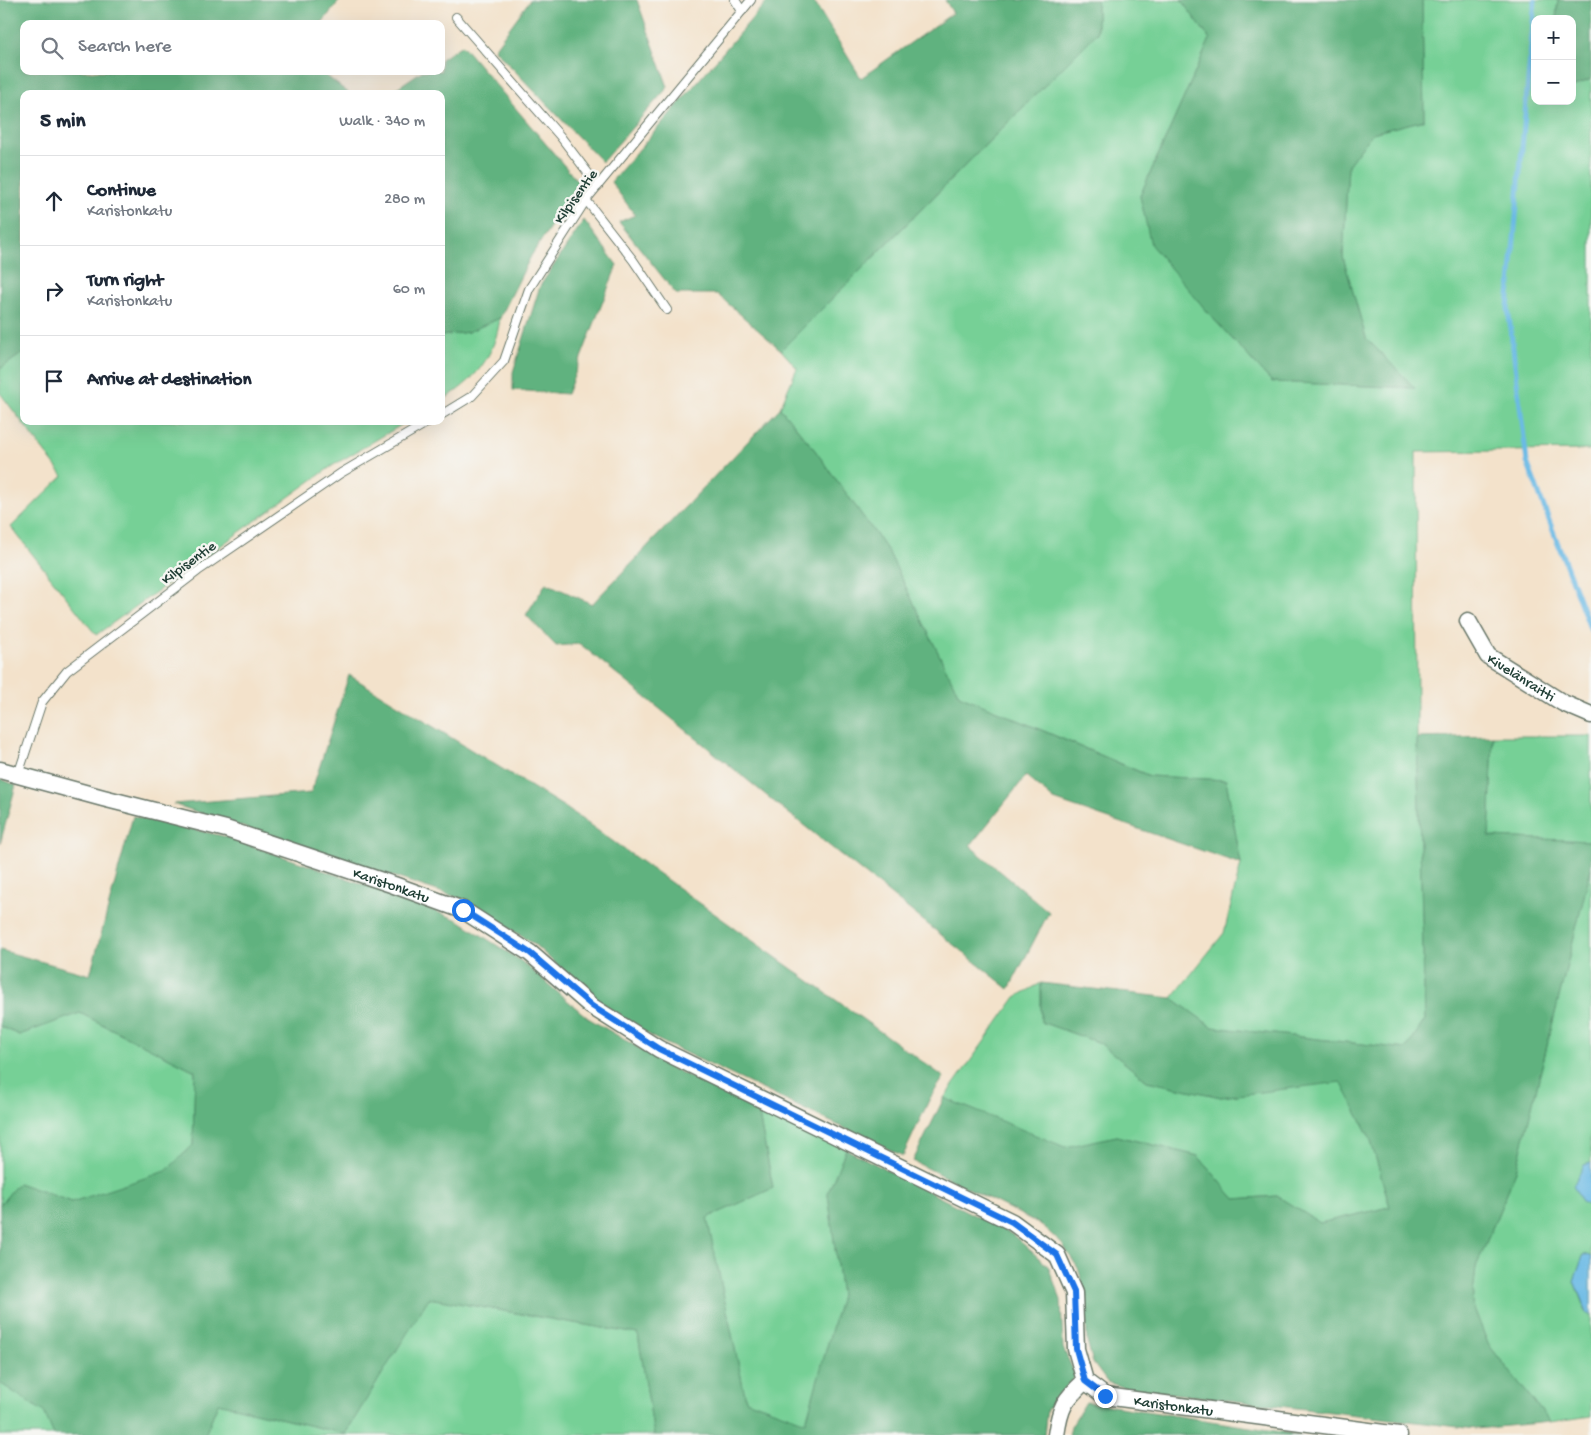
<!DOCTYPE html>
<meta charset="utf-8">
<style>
:root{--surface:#fff;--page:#f6f6f7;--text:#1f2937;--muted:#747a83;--line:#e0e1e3}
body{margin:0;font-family:"Gochi Hand",sans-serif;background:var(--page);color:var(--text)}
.controls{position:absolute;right:15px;top:15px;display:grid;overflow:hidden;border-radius:10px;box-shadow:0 5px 20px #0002}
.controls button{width:45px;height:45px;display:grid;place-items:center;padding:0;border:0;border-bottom:1px solid var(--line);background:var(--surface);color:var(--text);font:25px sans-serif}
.stop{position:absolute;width:15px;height:15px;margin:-11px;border:4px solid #1a73e8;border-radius:50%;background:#fff}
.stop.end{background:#1a73e8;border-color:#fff;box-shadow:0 1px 5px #0008}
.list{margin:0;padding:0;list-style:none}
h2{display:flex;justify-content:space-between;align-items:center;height:65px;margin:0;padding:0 20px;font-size:21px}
h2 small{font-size:16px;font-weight:400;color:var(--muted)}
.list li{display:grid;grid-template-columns:32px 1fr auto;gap:15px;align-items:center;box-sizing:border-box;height:90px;padding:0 20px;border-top:1px solid var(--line)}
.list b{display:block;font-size:19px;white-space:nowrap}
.list p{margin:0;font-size:16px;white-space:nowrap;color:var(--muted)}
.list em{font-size:16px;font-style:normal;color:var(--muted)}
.icon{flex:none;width:28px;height:28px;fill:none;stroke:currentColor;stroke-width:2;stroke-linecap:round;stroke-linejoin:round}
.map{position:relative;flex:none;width:1591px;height:1435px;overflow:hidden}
.search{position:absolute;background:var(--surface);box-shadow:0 5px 20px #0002;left:20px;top:20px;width:425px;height:55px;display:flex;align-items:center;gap:12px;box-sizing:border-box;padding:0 18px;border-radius:10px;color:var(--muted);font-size:19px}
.panel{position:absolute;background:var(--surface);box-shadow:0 5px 20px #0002;left:20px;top:90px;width:425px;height:335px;border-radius:10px}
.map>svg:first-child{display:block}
.green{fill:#76d096;stroke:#4a8665}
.forest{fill:#60b27f;stroke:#40785a}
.water{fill:#6abae5;stroke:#447c8c}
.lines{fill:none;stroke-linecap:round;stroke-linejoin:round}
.stream{stroke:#6abae5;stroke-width:5}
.service-casing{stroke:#697769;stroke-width:10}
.minor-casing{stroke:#697769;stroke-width:19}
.service{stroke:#fff;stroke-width:8}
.minor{stroke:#fff;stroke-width:16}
.route{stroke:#1a73e8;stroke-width:6}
.labels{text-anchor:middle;stroke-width:5;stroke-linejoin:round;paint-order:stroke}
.street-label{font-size:15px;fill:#1f3d34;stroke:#f6f6f2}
</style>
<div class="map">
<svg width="1591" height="1435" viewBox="0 0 1591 1435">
<rect width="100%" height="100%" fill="#f6f6f2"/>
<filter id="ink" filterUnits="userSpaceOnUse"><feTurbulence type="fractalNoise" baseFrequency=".02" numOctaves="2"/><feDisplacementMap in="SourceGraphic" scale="10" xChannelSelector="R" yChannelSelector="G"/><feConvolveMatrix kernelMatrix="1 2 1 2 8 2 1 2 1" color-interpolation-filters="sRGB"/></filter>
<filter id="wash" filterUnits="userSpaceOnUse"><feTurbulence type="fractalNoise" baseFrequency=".0096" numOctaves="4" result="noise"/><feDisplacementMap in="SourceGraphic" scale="20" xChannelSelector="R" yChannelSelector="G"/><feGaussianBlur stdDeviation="1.12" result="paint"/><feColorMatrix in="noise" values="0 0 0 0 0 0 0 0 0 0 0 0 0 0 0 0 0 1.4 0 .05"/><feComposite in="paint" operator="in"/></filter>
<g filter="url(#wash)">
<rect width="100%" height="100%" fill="#f3e2cb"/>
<g class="green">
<polygon points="1097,0 1181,0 1210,39 1140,196 1152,245 1211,316 1272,382 1414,388 1366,338 1343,257 1348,165 1372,133 1424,120 1422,0 1558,0 1556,19 1535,19 1535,101 1572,101 1572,87 1591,79 1591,450 1416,452 1417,738 1425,1020 1406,1049 1212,1027 1172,998 1224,933 1241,864 1226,780 1150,776 959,695 888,551 814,449 780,408 797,368 781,350 1097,33"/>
<path d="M 500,318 C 495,357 474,382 441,401 L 441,336 L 468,332 Z"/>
<polygon points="24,352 24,421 408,421 332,466 96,635 11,527 63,476 0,393 0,369"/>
<polygon points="1493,736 1591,736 1591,841 1489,837"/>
<polygon points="1591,868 1591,1163 1584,1165 1582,1202 1591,1207 1591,1257 1584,1254 1574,1281 1586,1313 1591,1316 1591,1416 1550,1422 1488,1344 1472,1303 1476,1267 1516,1171"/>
<polygon points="1041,983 1041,1022 1100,1043 1147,1081 1221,1097 1341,1081 1370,1138 1390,1207 1320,1223 1277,1196 1235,1199 1198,1156 1117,1136 1065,1148 944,1098 1016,997"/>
<polygon points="80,1013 195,1071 193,1145 166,1172 72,1202 18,1183 0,1205 0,1026 19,1035"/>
<polygon points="758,1110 846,1149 828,1193 841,1296 806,1423 746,1400 707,1218 773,1188"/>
<polygon points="428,1298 638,1334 654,1435 205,1435 218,1403 345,1434"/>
<polygon points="0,1383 45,1412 54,1435 0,1435"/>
</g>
<g class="forest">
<polygon points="0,0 340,0 321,24 24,24 24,71 320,71 350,94 24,94 24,352 0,369"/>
<polygon points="530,0 637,0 668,87 602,162 494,49"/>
<polygon points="768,0 813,0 861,78 953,13 945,0 1097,0 1097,33 781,350 717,294 676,294 619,222 635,215 611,182"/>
<polygon points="1181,0 1422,0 1424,120 1372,133 1348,165 1343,257 1366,338 1415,388 1272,382 1211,316 1151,245 1140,196 1210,39"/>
<polygon points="1558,0 1591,0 1591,79 1572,87 1572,19 1556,19"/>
<polygon points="462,45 579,183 531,256 500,318 468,332 441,336 441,94 388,94 422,71 441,71 441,59"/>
<polygon points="584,220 617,265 567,394 513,390 513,372 540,286"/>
<polygon points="780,408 814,449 888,551 959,695 1149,776 1226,780 1241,864 1054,800 1026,776 970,846 1049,912 1009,989 772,800 580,644 556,646 526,615 546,583 592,604"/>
<polygon points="349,675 566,808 944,1077 930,1098 903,1156 654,1038 593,998 535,945 465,900 173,804 311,793"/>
<polygon points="1493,736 1489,837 1591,841 1591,868 1516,1171 1476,1267 1472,1303 1488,1344 1550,1422 1476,1429 1126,1388 1107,1382 1093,1363 1087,1341 1085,1291 1078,1268 1062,1244 1040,1224 913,1161 944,1098 1065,1147 1117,1136 1198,1156 1235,1199 1277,1196 1320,1223 1390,1207 1370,1138 1341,1082 1221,1097 1147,1081 1100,1043 1041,1022 1041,983 1172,998 1212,1027 1406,1049 1425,1020 1417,738"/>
<polygon points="0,779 16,785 0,844"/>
<polygon points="133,816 223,836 372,887 458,920 521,961 588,1018 674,1069 758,1110 773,1188 707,1218 746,1400 806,1422 841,1296 828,1193 846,1149 1013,1235 1048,1266 1061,1300 1063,1348 1076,1376 1047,1409 1044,1435 654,1435 638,1334 429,1298 345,1434 218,1403 205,1435 54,1435 44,1412 0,1383 0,1205 18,1183 72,1202 166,1171 193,1145 195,1071 80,1013 19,1035 0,1026 0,950 90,975"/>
<polygon points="1086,1402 1302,1435 1069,1435 1071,1426"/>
</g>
<g class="water">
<polygon points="1591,1163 1591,1207 1582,1202 1573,1186 1584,1165"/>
<polygon points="1584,1254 1591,1257 1591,1316 1587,1313 1574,1281"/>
</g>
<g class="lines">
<polyline class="stream" points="1535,0 1508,308 1527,462 1591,631"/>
</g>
</g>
<g filter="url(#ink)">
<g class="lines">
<defs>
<g id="service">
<polyline points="735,0 742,11"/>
<polyline points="456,17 560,136 598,186"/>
<polyline points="586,200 633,260 667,310"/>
<polyline points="441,415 472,396 504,361 529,289 586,200 751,0"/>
<polyline points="18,775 42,702 67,671 198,571 341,473 430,421"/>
</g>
<g id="minor">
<path id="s1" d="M 1468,621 L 1488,656 L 1563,703 L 1591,715"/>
<path id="s2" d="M 0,770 L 103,798 L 226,829 L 394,885 L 463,910 L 530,953 L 591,1006 L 659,1049 L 1012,1222 L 1057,1255 L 1074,1293 L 1076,1349 L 1085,1381 L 1105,1396 L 1399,1435"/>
<path d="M 1056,1435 C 1060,1407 1064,1400 1085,1381"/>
</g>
</defs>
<use href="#service" class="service-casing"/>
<use href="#minor" class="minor-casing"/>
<use href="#service" class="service"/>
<use href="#minor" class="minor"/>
</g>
</g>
<g class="lines" filter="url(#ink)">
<polyline class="route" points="463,910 530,953 592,1006 659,1049 1012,1222 1057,1255 1074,1292 1076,1349 1085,1381 1105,1396"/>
</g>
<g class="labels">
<g class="street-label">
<text transform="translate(575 196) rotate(-54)" y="5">Kilpisentie</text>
<text transform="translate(188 562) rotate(-36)" y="5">Kilpisentie</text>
<text dy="5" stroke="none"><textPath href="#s1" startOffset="80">Kivelänraitti</textPath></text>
<text dy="5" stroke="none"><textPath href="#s2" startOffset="408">Karistonkatu</textPath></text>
<text dy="5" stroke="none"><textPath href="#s2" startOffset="1399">Karistonkatu</textPath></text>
</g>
</g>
</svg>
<div class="controls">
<button>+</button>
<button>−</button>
</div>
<div class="stop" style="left:463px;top:910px"></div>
<div class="stop end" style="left:1105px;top:1396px"></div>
<div class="search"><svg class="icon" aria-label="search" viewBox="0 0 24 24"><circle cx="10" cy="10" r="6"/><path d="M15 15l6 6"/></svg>Search here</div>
<section class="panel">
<h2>5 min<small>Walk · 340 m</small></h2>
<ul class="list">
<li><svg class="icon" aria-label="ahead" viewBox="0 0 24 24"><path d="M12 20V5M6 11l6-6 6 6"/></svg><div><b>Continue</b><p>Karistonkatu</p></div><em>280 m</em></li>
<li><svg class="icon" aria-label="right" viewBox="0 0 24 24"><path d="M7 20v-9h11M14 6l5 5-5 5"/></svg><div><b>Turn right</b><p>Karistonkatu</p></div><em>60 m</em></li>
<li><svg class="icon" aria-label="arrive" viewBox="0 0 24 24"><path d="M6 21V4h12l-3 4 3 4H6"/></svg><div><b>Arrive at destination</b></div></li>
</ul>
</section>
</div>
